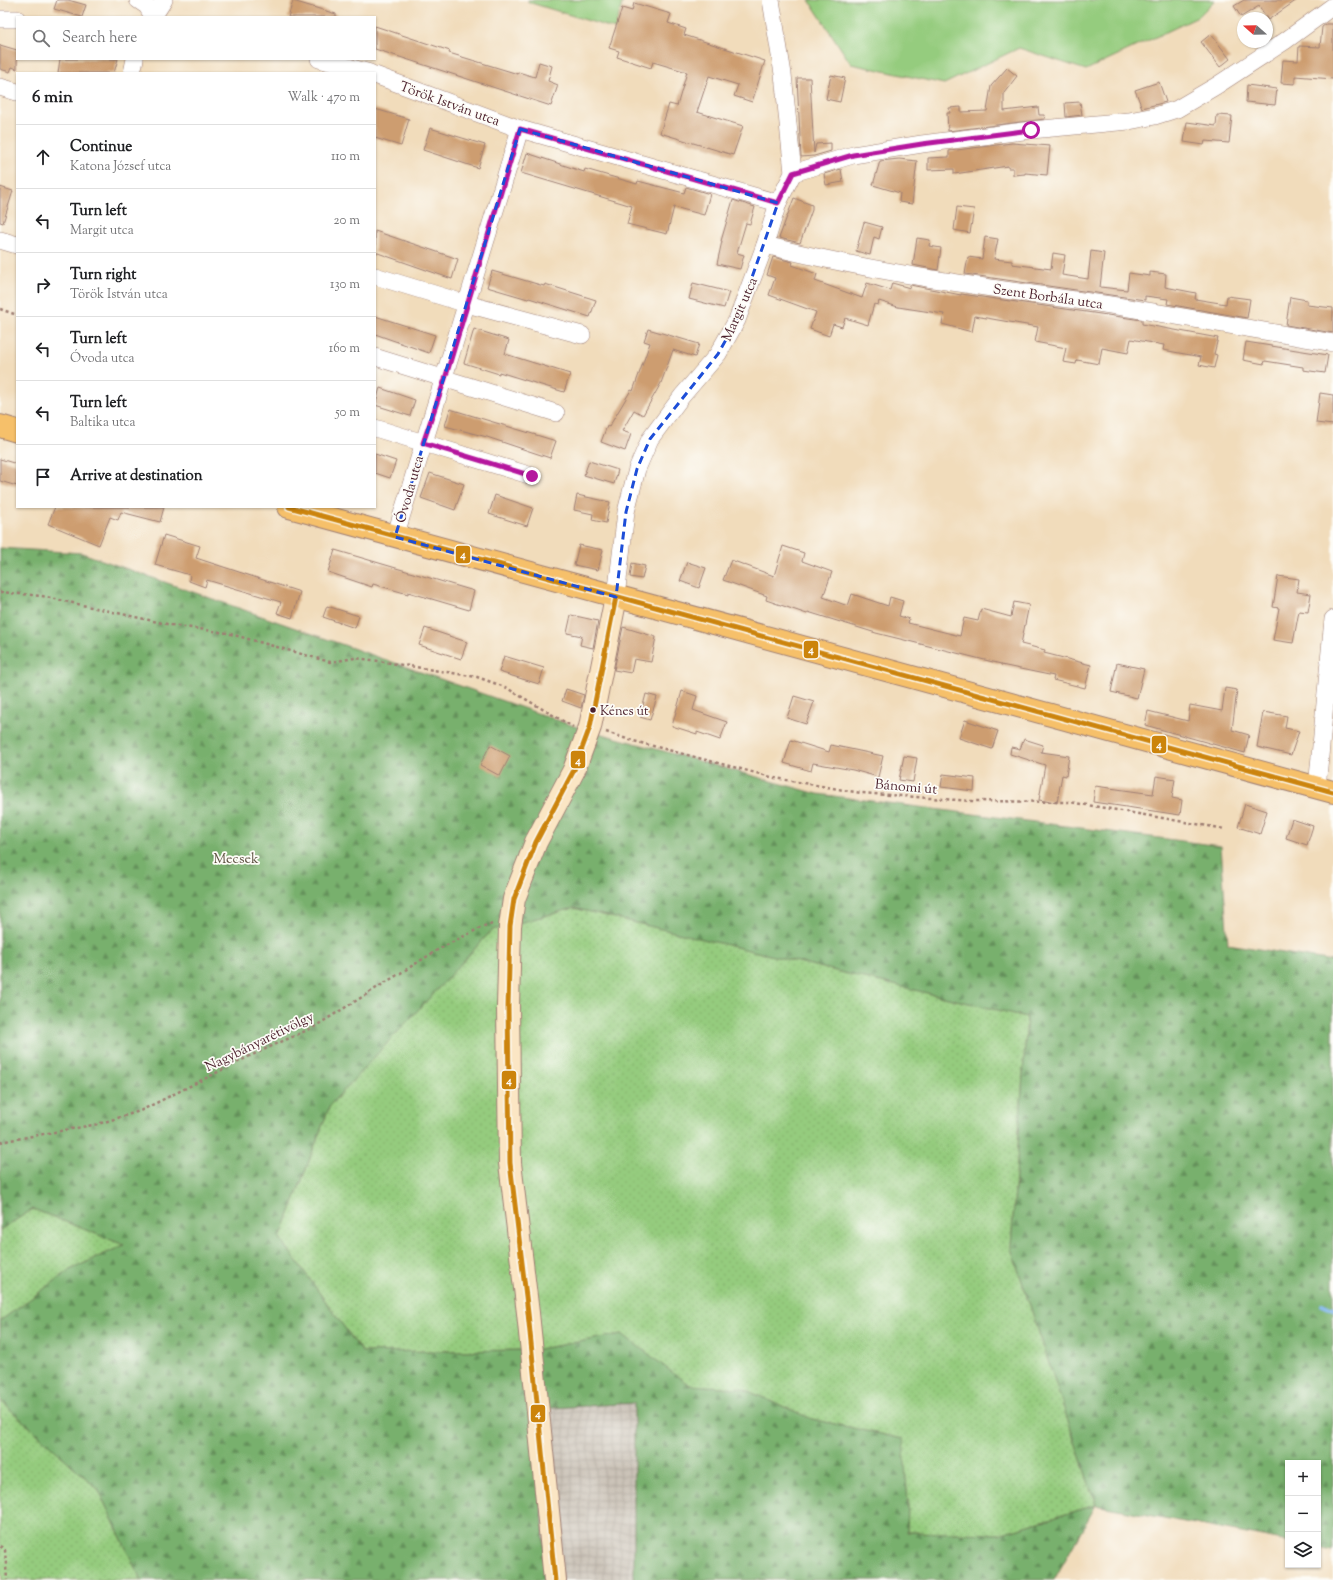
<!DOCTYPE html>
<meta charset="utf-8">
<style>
:root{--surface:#fff;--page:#f6f6f6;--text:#202124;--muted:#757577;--line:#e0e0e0}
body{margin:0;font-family:"Sorts Mill Goudy",serif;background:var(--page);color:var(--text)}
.controls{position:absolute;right:12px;bottom:12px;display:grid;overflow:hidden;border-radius:0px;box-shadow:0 1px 3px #0004}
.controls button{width:36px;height:36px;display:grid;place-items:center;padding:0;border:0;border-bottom:1px solid var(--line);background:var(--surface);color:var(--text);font:20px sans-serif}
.compass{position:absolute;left:1237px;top:12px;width:36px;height:36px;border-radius:50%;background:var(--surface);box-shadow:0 1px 3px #0004;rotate:290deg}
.stop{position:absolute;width:12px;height:12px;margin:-9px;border:3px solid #b5179e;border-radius:50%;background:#fff}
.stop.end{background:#b5179e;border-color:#fff;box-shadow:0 1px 4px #0008}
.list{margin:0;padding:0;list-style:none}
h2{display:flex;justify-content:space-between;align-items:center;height:52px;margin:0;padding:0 16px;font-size:17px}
h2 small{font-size:13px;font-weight:400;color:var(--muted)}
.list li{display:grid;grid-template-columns:26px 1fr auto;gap:12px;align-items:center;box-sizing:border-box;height:64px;padding:0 16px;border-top:1px solid var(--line)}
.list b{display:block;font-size:15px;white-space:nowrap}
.list p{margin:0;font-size:13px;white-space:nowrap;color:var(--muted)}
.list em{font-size:13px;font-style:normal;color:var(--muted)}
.icon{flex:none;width:22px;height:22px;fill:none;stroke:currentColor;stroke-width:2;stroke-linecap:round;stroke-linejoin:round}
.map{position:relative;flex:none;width:1333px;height:1580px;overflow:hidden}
.search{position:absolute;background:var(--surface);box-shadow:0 1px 3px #0004;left:16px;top:16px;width:360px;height:44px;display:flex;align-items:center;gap:10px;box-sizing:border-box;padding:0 14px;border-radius:0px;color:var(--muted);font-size:15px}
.panel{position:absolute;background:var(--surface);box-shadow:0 1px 3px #0004;left:16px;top:72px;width:360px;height:436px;border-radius:0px}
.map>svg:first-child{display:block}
.industrial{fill:url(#industrial-grid)}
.grass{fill:url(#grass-dots);stroke:#707654}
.forest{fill:url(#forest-firs);stroke:#61684c;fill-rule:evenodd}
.garden{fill:#95cc7e;stroke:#707654}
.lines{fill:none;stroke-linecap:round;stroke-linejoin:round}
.stream{stroke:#81b8f1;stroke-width:4}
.building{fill:#cd9d6f}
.street-casing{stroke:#9e7e73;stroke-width:18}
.secondary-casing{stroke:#9e7e73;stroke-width:24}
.primary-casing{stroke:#9e7e73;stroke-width:24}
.path{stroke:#9e7e73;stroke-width:2.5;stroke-dasharray:3 3;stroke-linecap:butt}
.street{stroke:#fff;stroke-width:17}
.secondary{stroke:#fbe6c4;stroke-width:22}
.primary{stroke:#f6c06b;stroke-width:22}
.bus-1-casing{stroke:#fdfcf7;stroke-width:8}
.bus-1{stroke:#cc840b;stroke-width:5}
.route{stroke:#b5179e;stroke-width:5}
.marked{fill:none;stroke:#1d4ed8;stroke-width:3;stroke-dasharray:8 5;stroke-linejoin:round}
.bus-dot{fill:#4a1f2b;stroke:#fdfcf7;stroke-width:1.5}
.labels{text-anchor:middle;stroke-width:3.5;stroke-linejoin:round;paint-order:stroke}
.bus-label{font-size:13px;fill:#4a1f2b;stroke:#fdfcf7;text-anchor:start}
.street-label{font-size:14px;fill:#4a1f2b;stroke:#fdfcf7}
.park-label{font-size:14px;fill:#605344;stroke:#fdfcf7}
.line-badge{stroke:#fdfcf7;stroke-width:1.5}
.badge-label{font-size:11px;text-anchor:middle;font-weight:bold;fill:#fff}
</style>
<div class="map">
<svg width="1333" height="1580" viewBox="0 0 1333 1580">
<defs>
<pattern id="industrial-grid" width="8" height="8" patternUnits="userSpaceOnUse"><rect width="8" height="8" fill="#cbc3b8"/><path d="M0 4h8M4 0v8" fill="none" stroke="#b0a79e"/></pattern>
<pattern id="grass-dots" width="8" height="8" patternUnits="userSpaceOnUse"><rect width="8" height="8" fill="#95cc7e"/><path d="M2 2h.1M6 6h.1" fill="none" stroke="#82af6d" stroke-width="1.8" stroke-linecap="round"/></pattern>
<pattern id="forest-firs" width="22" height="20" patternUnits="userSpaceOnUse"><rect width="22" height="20" fill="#78b06d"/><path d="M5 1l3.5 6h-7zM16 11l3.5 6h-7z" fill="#648f5a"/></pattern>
</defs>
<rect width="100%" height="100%" fill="#fdfcf7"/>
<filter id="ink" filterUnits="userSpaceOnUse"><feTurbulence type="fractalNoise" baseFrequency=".025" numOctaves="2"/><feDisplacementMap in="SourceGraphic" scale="8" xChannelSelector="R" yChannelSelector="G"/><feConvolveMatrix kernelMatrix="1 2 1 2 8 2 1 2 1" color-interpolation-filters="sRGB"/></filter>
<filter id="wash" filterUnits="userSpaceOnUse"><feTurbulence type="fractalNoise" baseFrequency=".012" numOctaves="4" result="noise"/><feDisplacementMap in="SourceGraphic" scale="16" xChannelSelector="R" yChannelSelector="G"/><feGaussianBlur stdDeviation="0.9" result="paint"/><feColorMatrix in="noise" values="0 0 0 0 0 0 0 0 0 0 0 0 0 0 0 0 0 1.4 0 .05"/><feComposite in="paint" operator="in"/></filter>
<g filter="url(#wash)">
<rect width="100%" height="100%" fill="#f1dcbb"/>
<polygon class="industrial" points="634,1403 634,1580 546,1580 537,1409"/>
<g class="grass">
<polygon points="574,908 1027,1017 1011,1248 1096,1505 999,1534 907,1532 908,1503 902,1439 812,1419 741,1388 689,1386 622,1334 534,1350 362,1352 280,1238 330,1105 492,930"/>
<polygon points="33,1209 124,1245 70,1270 0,1321 0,1230"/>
<polygon points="0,1400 98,1489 141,1580 2,1580 0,1564"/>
</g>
<path class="forest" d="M 0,548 L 82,553 L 577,727 L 818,794 L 1221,846 L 1228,944 L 1333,961 L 1333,1551 L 1318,1548 L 1318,1463 L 1288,1463 L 1288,1542 L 1096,1505 L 1054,1580 L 634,1580 L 634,1403 L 537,1409 L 546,1580 L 141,1580 L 98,1489 L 0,1400 L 0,1321 L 70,1270 L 124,1245 L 33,1209 L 0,1230 ZM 574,908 L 1027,1017 L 1011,1248 L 1096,1505 L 999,1534 L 907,1532 L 908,1503 L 903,1439 L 812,1419 L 741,1388 L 689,1385 L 622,1334 L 534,1350 L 362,1352 L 280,1238 L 330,1105 L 492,930 Z"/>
<g class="garden">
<polygon points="528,0 623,0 615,29 528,2"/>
<polygon points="809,0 1215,0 1198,17 1086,70 1019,48 944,84 851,64"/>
</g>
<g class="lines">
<polyline class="stream" points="1321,1304 1333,1309"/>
</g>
<g id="blocks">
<g class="building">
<polygon points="57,0 68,0 86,5 82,17 54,9"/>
<polygon points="1244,0 1297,0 1268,20 1259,6 1241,17 1234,6"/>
<polygon points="293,1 336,14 336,17 288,17"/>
<polygon points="634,3 671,14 668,23 686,29 684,35 765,61 752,102 734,96 738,85 709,76 697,112 743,126 733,155 660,133 669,104 677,106 687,72 653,62 651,68 617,57 619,51 609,48 622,8 632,11"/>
<polygon points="1326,24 1333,24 1333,79 1295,76 1295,84 1281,83 1283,60 1298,61 1299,46 1320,47 1322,27"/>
<polygon points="375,26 450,51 449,53 518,74 518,72 535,77 539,62 552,66 548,81 558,85 551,106 375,49"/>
<polygon points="1211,34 1230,59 1220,67 1201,42"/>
<polygon points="0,45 17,50 17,69 12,67 10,72 0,69"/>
<polygon points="60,59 118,59 114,73 58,73"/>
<polygon points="1007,68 1017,76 1004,93 1004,111 1038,107 1039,115 1044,115 1045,119 948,131 947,113 950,113 949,108 961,107 961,112 987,111 991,86"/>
<polygon points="831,75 845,78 840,102 826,99"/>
<polygon points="797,78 810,78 814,153 816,144 831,143 831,151 814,156 801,157"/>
<polygon points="1159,82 1166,102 1142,108 1135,90"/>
<polygon points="1247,85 1277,89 1275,105 1246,102"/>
<polygon points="1080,102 1082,115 1066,117 1065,103"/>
<polygon points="375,109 409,119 401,146 375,138"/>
<polygon points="1217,115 1232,116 1229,143 1205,141 1204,145 1184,142 1187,122 1216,126"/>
<polygon points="430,128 485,145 478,168 423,150"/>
<polygon points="1012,143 1050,146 1047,175 1025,173 1025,174 1013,175 1013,168 1008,168 1008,166 954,174 954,169 928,170 928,158 949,157 949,151"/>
<polygon points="527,153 584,172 585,169 637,184 638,181 684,193 686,187 710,194 704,215 674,207 667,234 627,224 632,206 521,173"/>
<polygon points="899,159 917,161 912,204 899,202 900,193 873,185 880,161"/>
<polygon points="841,169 843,182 826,185 824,174"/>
<polygon points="0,187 13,191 3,223 0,222"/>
<polygon points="794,198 812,205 812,210 800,243 779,238"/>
<polygon points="733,200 755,207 750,224 746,223 737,253 744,255 740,269 717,264 722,241 721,241"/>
<polygon points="957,207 974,209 970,233 954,230"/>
<polygon points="864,222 882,227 879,239 874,237 870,255 856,251"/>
<polygon points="375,231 458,259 452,279 375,252"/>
<polygon points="985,237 998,239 994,259 1012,261 1012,264 1051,269 1053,253 1065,255 1062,275 1088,279 1091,251 1104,253 1100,287 1127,290 1129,273 1150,276 1150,272 1166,274 1165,287 1196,293 1195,299 1226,304 1227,296 1250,299 1247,318 1167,304 1168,299 1145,296 1145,300 965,274 968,257 982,259"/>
<polygon points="917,238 930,240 929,246 941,248 938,270 913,265"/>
<polygon points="773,257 793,262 792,265 817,274 815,281 862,298 867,283 890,290 892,283 910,288 910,285 961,295 961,294 1142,320 1142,324 1218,338 1214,354 1217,355 1214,368 1199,365 1201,357 1163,350 1164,345 1131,339 1128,353 1102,348 1099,364 1077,360 1076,364 1063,362 1066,348 1035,342 1038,327 975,316 972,332 942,324 944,314 898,307 879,301 878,305 874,304 868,325 845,318 842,327 833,324 829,336 810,329 816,312 769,295 775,278 767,275"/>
<polygon points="492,271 544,286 545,284 596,300 590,317 529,298 528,299 487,287"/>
<polygon points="693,283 729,292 724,308 689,299"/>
<polygon points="1290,297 1307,300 1307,305 1333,308 1333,333 1286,325"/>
<polygon points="375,316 435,335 429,353 375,334"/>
<polygon points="474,329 509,340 505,354 570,374 564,392 499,372 499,374 464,363"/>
<polygon points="648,329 699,344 695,357 673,350 661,383 643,415 634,410 622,431 631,434 625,451 601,442 607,426 609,427 631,390 633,391 650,343 644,341"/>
<polygon points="1246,342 1328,355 1325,373 1303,370 1303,367 1265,361 1264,364 1243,360"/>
<polygon points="380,388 415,400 410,416 375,405"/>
<polygon points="1320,393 1333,395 1333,425 1316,423"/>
<polygon points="450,409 556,441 550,458 487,437 445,426"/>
<polygon points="375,454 396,461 390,478 375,473"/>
<polygon points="0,459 17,464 17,486 0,481"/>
<polygon points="589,461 618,470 614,484 584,475"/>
<polygon points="430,473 464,484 455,510 421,498"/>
<polygon points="495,495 533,508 527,526 489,514"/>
<polygon points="577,495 610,502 606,523 592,520 593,514 574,510"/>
<polygon points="55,507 164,507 160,522 121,512 118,520 110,517 99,545 48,524"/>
<polygon points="164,535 200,546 196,558 300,592 292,618 277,613 281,602 207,580 205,587 189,581 190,575 155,565"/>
<polygon points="579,545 603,550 598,570 574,565"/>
<polygon points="783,546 804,553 802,561 832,572 823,597 848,606 852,594 888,606 890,597 903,601 899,616 909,619 908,623 960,636 964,618 978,621 981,609 1011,617 1014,602 1029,605 1021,644 1045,650 1044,653 1091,665 1085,688 1053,680 1054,676 1001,665 1001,664 876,633 808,612 807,614 766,600 767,596 723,580 731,560 774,576"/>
<polygon points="335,550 474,591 469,610 408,592 408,594 373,584 372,587 328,572"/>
<polygon points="687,562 706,568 699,588 680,581"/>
<polygon points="632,563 645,566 642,579 630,577"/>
<polygon points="1278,576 1299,579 1297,592 1311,594 1308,612 1299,611 1293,643 1273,640 1279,608 1273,607"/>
<polygon points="327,606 359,616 355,628 323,617"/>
<polygon points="571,615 598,621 593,648 580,645 582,636 567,633"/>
<polygon points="623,627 656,637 651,662 634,659 631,673 614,670"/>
<polygon points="425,628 467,642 461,659 419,645"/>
<polygon points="504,656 544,668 539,684 499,672"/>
<polygon points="1117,663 1144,669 1137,698 1111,692"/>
<polygon points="1225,688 1237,690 1232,730 1249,735 1245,753 1145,725 1148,711 1188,721 1190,705 1222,711"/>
<polygon points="566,689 584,695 581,708 562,701"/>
<polygon points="682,691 697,696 693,710 727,722 720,740 697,732 697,734 672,726"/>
<polygon points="646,694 657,697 650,720 640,717"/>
<polygon points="794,696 814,702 806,724 787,718"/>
<polygon points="1263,712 1287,716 1285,728 1299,731 1291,755 1257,747"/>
<polygon points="965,720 998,731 992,749 959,738"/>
<polygon points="1024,739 1043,745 1041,752 1069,756 1066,776 1062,775 1057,803 1039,800 1045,765 1010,754 1011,747 1020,749"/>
<polygon points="791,740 829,752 831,745 883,756 878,777 853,770 813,763 811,771 784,763"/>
<polygon points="490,745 510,756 500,776 480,765"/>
<polygon points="904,756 917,758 913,782 899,780"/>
<polygon points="943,774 975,778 974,791 941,787"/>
<polygon points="1156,776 1175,779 1172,798 1182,800 1180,815 1093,802 1095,786 1153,794"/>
<polygon points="1245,804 1267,811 1260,834 1238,827"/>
<polygon points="1292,819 1313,826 1307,845 1286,838"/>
</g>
</g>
</g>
<g filter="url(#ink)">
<use href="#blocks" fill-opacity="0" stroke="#9e7e73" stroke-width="1"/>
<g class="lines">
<defs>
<g id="street">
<polyline points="138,0 147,6 153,17"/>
<polyline points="153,17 164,0"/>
<polyline points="0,19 17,19"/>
<polyline points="319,59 370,73"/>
<polyline points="132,73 135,59"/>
<polyline points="375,75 520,129 778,203"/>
<polyline points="0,87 17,92"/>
<polyline points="793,173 853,155 922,144 1031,130 1129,121 1155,116 1177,109 1216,86 1285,41 1333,6"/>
<polyline points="0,240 17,245"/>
<path d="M 765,245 C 876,273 990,288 1104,304 C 1180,316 1257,330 1333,343"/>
<polyline points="375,276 467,304 582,335"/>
<polyline points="375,357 556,413"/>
<polyline points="375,428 532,476"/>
<polyline points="395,537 520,129"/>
<polyline points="616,597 626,512 637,469 650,439 682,396 718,354 737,320 765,245 778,203 793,173 783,74 771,0"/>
<polyline points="1317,788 1333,619"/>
</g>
<polyline id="secondary" points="555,1580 528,1313 510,1163 508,1007 510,926 514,899 536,842 574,770 590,727 616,597"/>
<g id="primary">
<polyline points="0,426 17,431"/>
<polyline points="289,507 1333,792"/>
</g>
</defs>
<use href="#street" class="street-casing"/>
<use href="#secondary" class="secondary-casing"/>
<use href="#primary" class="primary-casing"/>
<g class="path">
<polyline points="0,309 17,315"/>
<polyline points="0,592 42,596 171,625 227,633 330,662 355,658 372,660 477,677 505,687 573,727"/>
<polyline points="606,732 630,740 775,778 861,793 971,801 1070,802 1225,829"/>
<polyline points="0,1142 98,1124 140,1111 250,1056 314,1027 439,949 484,926 493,924"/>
<polyline points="0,1546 5,1550 7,1580"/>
</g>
<use href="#street" class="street"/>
<use href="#secondary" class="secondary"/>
<use href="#primary" class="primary"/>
<defs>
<g id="bus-1">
<polyline points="289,507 1333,792"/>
<polyline points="555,1580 528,1313 510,1163 508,1007 510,926 514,899 536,842 574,770 590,727 616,597"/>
</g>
</defs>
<use href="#bus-1" class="bus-1-casing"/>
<use href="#bus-1" class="bus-1"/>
</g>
</g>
<g class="lines" filter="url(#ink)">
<polyline class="route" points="532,476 423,443 445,379 520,129 778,203 793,173 853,155 922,144 1031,130"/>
</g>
<path class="marked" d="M 520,129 L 778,203 L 737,320 L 718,354 L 650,439 L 637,469 L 626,512 L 616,597 L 395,537 Z"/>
<circle class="bus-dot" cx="593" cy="710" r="3.5"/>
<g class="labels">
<g class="bus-label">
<text x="600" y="715">Kénes út</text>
</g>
<g class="street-label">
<text transform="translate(450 103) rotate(20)" y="5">Török István utca</text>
<text transform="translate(1048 296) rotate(8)" y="5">Szent Borbála utca</text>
<text transform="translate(739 309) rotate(-66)" y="5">Margit utca</text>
<text transform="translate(409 489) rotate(-74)" y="5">Óvoda utca</text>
<text transform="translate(906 786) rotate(5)" y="5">Bánomi út</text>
<text transform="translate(259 1041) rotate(-26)" y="5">Nagybányarétivölgy</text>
</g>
<g class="park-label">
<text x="236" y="863">Mecsek</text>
</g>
</g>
<g class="line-badge">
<rect x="455" y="545" width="16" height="19" rx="4" fill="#cc840b"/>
<rect x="803" y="640" width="16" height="19" rx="4" fill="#cc840b"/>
<rect x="1151" y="735" width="16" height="19" rx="4" fill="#cc840b"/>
<rect x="570" y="750" width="16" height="19" rx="4" fill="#cc840b"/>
<rect x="501" y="1070" width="16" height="20" rx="4" fill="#cc840b"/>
<rect x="530" y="1404" width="16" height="19" rx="4" fill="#cc840b"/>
</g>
<g class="badge-label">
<text x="463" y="558">4</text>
<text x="811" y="653">4</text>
<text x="1159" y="748">4</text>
<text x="578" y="764">4</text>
<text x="509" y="1084">4</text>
<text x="538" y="1417">4</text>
</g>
</svg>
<div class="controls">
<button>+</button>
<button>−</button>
<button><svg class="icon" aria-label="layers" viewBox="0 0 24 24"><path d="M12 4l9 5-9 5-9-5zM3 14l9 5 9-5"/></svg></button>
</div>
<svg class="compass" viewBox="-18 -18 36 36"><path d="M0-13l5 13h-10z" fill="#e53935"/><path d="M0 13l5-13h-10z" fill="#757577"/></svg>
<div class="stop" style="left:1031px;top:130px"></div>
<div class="stop end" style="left:532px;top:476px"></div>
<div class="search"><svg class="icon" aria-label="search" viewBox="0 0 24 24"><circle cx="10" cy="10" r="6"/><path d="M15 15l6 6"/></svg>Search here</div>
<section class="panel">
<h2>6 min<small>Walk · 470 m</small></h2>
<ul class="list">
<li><svg class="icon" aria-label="ahead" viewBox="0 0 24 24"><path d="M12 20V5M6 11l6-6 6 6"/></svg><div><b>Continue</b><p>Katona József utca</p></div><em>110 m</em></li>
<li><svg class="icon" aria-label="left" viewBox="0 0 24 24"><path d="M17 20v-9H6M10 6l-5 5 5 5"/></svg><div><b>Turn left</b><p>Margit utca</p></div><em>20 m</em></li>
<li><svg class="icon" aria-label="right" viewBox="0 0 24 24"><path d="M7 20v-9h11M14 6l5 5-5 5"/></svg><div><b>Turn right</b><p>Török István utca</p></div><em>130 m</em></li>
<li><svg class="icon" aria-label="left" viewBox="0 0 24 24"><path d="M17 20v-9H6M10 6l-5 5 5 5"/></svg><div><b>Turn left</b><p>Óvoda utca</p></div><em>160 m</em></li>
<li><svg class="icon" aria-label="left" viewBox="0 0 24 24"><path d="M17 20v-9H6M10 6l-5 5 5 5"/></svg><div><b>Turn left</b><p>Baltika utca</p></div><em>50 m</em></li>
<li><svg class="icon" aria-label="arrive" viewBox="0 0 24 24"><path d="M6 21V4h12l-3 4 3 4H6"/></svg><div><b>Arrive at destination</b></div></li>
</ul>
</section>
</div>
